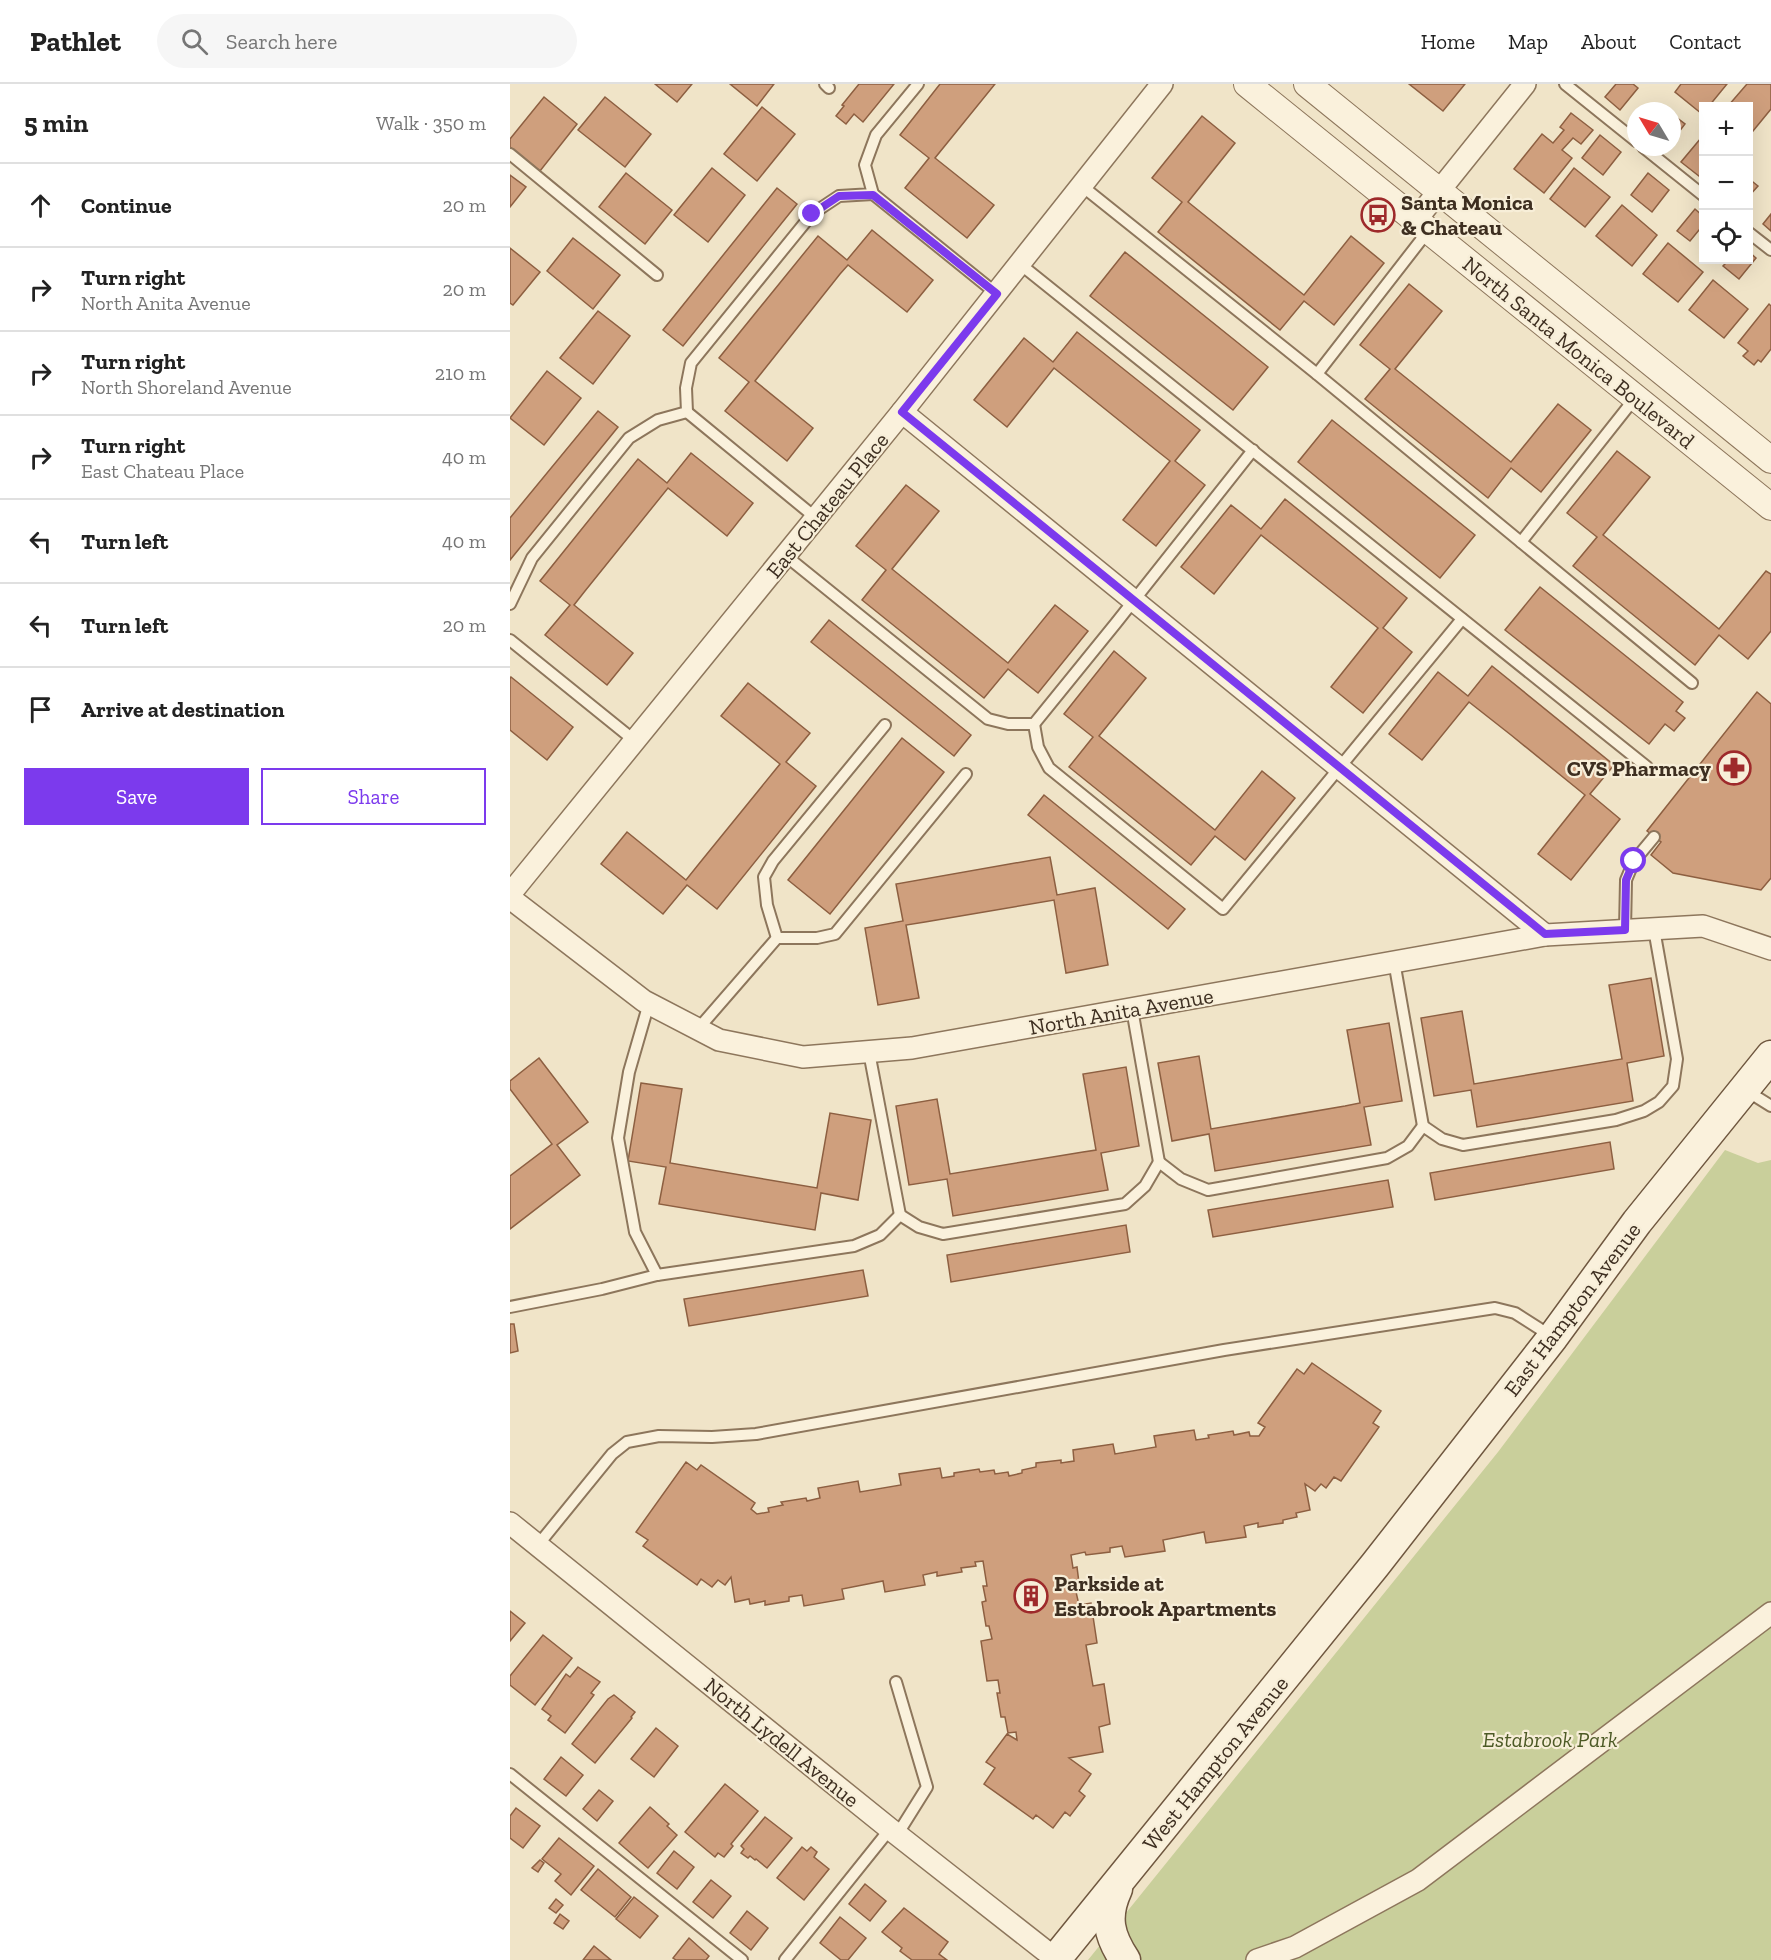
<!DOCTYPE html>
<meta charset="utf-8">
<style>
:root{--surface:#fff;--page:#f6f6f6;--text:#222;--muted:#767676;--line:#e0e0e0;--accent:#7c3aed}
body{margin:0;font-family:"Zilla Slab",serif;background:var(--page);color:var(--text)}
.controls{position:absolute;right:18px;top:18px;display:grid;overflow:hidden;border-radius:0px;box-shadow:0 6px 24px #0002}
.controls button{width:54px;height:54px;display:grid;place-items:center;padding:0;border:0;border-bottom:2px solid var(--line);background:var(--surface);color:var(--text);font:30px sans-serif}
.compass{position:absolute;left:1117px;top:18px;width:54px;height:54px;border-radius:50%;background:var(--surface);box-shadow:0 6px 24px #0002;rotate:308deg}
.stop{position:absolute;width:18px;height:18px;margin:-14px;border:4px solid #7c3aed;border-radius:50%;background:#fff}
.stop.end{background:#7c3aed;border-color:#fff;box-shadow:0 2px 6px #0008}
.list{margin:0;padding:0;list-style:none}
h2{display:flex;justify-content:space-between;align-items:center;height:78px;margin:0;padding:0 24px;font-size:26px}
h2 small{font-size:20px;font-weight:400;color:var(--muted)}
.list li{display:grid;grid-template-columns:39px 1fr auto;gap:18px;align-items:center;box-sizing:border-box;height:84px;padding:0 24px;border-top:2px solid var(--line)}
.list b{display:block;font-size:22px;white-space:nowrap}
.list p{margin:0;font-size:20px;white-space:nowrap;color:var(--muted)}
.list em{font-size:20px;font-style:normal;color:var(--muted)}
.actions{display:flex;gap:12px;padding:18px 24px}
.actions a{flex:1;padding:14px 0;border:2px solid var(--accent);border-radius:0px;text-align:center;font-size:21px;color:var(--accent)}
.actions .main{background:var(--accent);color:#fff}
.icon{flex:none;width:33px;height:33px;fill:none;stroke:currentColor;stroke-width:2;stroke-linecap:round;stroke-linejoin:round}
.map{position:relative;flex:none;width:1261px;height:1876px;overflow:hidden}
header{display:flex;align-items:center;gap:36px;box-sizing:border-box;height:84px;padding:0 30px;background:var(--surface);border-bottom:2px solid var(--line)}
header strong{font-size:28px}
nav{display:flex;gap:33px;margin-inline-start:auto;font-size:21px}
.search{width:420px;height:54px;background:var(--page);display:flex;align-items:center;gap:15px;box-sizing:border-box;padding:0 21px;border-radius:33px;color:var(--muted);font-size:22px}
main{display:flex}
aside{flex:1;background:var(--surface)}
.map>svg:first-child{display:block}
.green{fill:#c9cf9b}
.building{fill:#cf9f7d;stroke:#8d5f41;stroke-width:1.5}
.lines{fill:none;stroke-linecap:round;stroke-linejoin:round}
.service-casing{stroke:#8d765c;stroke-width:14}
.minor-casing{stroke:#8d765c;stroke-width:24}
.tertiary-casing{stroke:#8d765c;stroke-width:28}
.secondary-casing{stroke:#6f573f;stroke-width:33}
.service{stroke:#faf1dc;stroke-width:10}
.minor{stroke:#faf1dc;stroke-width:21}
.tertiary{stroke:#faf1dc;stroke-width:26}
.secondary{stroke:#faf1dc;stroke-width:30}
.route{stroke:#7c3aed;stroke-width:8}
.labels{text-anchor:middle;stroke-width:4.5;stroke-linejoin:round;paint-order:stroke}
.poi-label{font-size:22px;font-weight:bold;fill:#3d2e20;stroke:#f7eed8;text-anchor:start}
.street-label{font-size:22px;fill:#3d2e20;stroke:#f7eed8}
.park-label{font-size:22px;font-style:italic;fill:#4d5a26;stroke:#f7eed8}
</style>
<header>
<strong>Pathlet</strong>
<div class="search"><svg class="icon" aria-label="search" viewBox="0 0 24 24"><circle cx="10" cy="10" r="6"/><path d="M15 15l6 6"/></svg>Search here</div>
<nav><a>Home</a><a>Map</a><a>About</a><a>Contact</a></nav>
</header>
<main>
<aside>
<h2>5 min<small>Walk · 350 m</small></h2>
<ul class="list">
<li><svg class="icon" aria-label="ahead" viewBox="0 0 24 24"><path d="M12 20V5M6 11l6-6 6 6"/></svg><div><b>Continue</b></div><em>20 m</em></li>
<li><svg class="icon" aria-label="right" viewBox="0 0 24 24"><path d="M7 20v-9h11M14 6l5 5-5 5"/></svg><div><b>Turn right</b><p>North Anita Avenue</p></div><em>20 m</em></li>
<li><svg class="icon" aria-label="right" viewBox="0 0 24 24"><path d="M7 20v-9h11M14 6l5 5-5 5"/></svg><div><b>Turn right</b><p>North Shoreland Avenue</p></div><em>210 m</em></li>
<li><svg class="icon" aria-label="right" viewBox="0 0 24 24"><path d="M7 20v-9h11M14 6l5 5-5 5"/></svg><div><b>Turn right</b><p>East Chateau Place</p></div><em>40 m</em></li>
<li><svg class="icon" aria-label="left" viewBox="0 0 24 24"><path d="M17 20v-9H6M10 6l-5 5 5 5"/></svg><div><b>Turn left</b></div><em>40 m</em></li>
<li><svg class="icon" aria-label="left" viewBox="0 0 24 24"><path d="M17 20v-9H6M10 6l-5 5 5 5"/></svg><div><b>Turn left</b></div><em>20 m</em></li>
<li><svg class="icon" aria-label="arrive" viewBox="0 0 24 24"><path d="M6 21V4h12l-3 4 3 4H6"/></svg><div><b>Arrive at destination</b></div></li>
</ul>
<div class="actions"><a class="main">Save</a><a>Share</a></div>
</aside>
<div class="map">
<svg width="1261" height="1876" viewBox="0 0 1261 1876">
<rect width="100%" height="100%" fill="#f0e4c8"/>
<polygon class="green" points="1215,1066 1248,1079 1261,1076 1261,1876 578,1876 988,1368"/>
<g class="building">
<polygon points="145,0 182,0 167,18"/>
<polygon points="220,0 264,0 247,22"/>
<polygon points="349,0 384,0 353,38 344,30 336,40 326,32 334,22 332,21"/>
<polygon points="430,0 485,0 425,74 484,121 457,154 395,104 419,74 390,51"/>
<polygon points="899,0 955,0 933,27"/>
<polygon points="1106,0 1123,0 1128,4 1110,26 1095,13"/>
<polygon points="1171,0 1217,0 1199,22 1194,22 1192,30 1165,8"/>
<polygon points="1237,0 1261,0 1261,25 1243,47 1238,44 1238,22 1218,22"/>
<polygon points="34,13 67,40 30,87 0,63 0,55"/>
<polygon points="95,13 141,50 115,83 68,46"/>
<polygon points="252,23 285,50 247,97 214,70"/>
<polygon points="1061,29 1083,46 1071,60 1063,54 1052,66 1062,74 1034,109 1004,85 1032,50 1043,59 1054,46 1050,43"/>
<polygon points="1162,30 1175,40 1162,57"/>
<polygon points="692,32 725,59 678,118 750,176 794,211 841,152 874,179 824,241 794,217 770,246 648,148 672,118 642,94"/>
<polygon points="1090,51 1111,68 1093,91 1072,74"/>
<polygon points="1191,54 1194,56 1194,96 1171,78"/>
<polygon points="202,84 235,111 198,158 164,131"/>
<polygon points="1064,84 1100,113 1075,143 1040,115"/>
<polygon points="116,89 162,126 135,160 89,123"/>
<polygon points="1138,89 1159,106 1142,128 1121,111"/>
<polygon points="0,91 16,103 0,123"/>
<polygon points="1238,94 1248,102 1238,113"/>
<polygon points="267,104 287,120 173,262 153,246"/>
<polygon points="1112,121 1147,151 1122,182 1086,152"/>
<polygon points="1185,125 1194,133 1194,140 1180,157 1167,147"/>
<polygon points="1261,130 1261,147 1253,140"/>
<polygon points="362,146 423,196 397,228 338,181 330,190 245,297 303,344 277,377 215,327 239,298 209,274 308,152 337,176"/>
<polygon points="63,154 110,191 83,225 37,187"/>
<polygon points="1158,159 1193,188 1168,218 1133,190"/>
<polygon points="0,164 30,188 3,221 0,219"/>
<polygon points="1238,167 1246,174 1229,195 1213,182 1219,176 1238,176"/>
<polygon points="615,168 758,283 723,326 580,212"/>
<polygon points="1203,196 1238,225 1214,254 1179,226"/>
<polygon points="899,200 932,227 885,285 987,367 1001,378 1048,320 1081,346 1031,408 1001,384 978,414 855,315 880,285 850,261"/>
<polygon points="1259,220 1261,222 1261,265 1251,278 1248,276 1244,281 1233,272 1238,267 1228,259"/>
<polygon points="88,227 120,252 83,300 50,274"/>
<polygon points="567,248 690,346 665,377 695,401 646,462 613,436 660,377 646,366 544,284 497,343 464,316 514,254 543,278"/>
<polygon points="37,287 71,314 34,361 0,334"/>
<polygon points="88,327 108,343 0,476 0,434"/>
<polygon points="822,336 965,451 930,494 788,378"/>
<polygon points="1107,367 1140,393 1093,451 1209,545 1256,487 1261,490 1261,547 1238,575 1209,551 1185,581 1063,482 1087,453 1057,429"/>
<polygon points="181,369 243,419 217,452 158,404 75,507 64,521 123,569 97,601 35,551 60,521 30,497 128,375 157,399"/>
<polygon points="396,401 429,427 382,485 498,579 545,521 578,547 528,609 498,585 474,614 352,516 376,486 346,462"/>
<polygon points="775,415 897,514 873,544 902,568 853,629 821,603 868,544 751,451 704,510 671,483 721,421 751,445"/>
<polygon points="1030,503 1173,618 1166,627 1175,634 1164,647 1155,640 1139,660 995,546"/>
<polygon points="319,536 461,651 444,672 301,558"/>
<polygon points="604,567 636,594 589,652 705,746 752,687 785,714 735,776 705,752 681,781 559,683 583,653 554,630"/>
<polygon points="982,582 1104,681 1080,710 1110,735 1061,796 1028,770 1075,711 1001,651 959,618 912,676 879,650 928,588 958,612"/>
<polygon points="1,593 63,643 37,676 0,646 0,595"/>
<polygon points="238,599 300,649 276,678 306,702 207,825 177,801 153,830 91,780 117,748 176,796 188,781 270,680 211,632"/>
<polygon points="1247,608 1261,620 1261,794 1251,806 1163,789 1141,771 1151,758 1137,747"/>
<polygon points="392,654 434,688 320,830 278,796"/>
<polygon points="534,711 675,825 658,845 518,731"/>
<polygon points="540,773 547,811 585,804 598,881 556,889 544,816 415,838 396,841 409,914 368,921 355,844 393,837 386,800"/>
<polygon points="1141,894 1154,972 1117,979 1123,1017 967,1043 961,1006 924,1012 911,934 952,927 964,1000 1112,975 1099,901"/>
<polygon points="879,939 892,1017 854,1023 861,1061 705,1087 699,1050 662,1057 648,979 689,972 701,1045 835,1022 850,1019 837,946"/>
<polygon points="29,974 78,1038 47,1061 70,1091 0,1145 0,1092 42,1060 0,1005 0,997"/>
<polygon points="616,983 629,1062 591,1069 598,1106 443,1132 437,1095 399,1101 386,1022 427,1015 440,1090 573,1068 586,1066 573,990"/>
<polygon points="131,999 172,1005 160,1079 307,1104 320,1029 361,1036 348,1116 311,1109 305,1146 149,1120 156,1083 118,1077"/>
<polygon points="1100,1058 1104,1085 925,1116 920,1089"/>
<polygon points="878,1096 883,1123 703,1153 698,1126"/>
<polygon points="616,1141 620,1168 441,1198 437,1171"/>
<polygon points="353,1186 358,1212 179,1242 174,1215"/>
<polygon points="0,1240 4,1240 8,1267 0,1269"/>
<polygon points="802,1279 871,1327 863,1339 869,1343 831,1397 824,1393 816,1404 811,1400 805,1407 795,1400 800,1426 786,1429 787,1433 773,1436 773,1439 748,1443 748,1439 734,1442 736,1453 696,1459 694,1448 653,1456 655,1467 615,1473 612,1462 600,1464 600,1468 576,1471 575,1468 561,1471 563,1484 567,1483 570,1507 566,1508 569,1521 581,1519 587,1559 576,1561 583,1602 594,1600 600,1640 589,1643 593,1668 559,1674 581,1690 569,1707 575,1712 560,1732 555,1728 543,1744 526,1731 523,1735 474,1700 485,1684 476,1678 497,1650 507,1656 506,1648 498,1649 495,1633 491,1633 487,1609 490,1609 488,1596 477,1597 471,1557 482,1555 479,1542 476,1542 472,1518 476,1517 473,1502 477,1502 473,1477 465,1478 466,1482 451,1484 452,1488 427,1492 427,1488 413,1491 415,1501 375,1508 373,1497 332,1505 334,1515 294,1522 292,1511 279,1513 279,1517 255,1521 255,1517 240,1520 239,1515 225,1518 221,1493 215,1501 208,1496 202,1503 191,1495 187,1501 133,1462 138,1456 126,1448 176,1378 187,1386 191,1381 245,1419 241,1425 247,1430 259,1428 258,1424 273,1421 271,1418 296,1414 297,1417 310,1414 308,1404 348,1397 350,1408 391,1401 389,1390 430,1384 432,1394 444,1392 444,1389 469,1385 470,1388 484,1386 485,1390 498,1388 499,1392 512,1389 512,1386 526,1383 526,1379 551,1376 551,1379 564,1377 563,1366 603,1360 605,1370 646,1363 644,1352 684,1346 686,1356 699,1354 698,1351 723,1347 724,1351 739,1348 740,1352 749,1352 755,1343 748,1339 787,1285 794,1290"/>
<polygon points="0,1527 15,1539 0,1557"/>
<polygon points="33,1551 62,1574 25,1621 0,1601 0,1592"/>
<polygon points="68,1583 90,1598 81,1609 84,1611 55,1649 38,1636 41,1632 32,1625 56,1590 60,1593"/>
<polygon points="104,1611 125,1628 121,1633 122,1634 85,1679 62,1660 98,1615"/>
<polygon points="146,1644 168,1662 144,1693 121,1675"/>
<polygon points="51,1673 73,1691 56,1712 34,1695"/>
<polygon points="215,1700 248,1727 221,1760 223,1762 214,1773 208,1769 205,1773 175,1748"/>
<polygon points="89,1706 103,1717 87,1737 73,1725"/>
<polygon points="140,1723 159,1740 157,1742 167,1751 138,1784 109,1759"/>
<polygon points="6,1724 30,1742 13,1764 0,1754 0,1732"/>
<polygon points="255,1733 282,1754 257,1784 246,1775 245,1776 240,1772 238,1774 231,1769 234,1765 231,1762"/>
<polygon points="49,1754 84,1782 61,1811 45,1797 51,1790 32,1775"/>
<polygon points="292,1763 297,1767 301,1763 307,1768 304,1773 319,1785 294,1816 267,1794"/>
<polygon points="164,1767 184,1783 167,1805 147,1789"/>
<polygon points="30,1776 34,1779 28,1788 22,1784"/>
<polygon points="88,1785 121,1813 105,1833 71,1806"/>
<polygon points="201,1796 221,1812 203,1834 183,1818"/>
<polygon points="355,1800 376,1817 360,1837 339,1820"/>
<polygon points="124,1813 148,1832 130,1854 106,1835"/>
<polygon points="46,1815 53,1821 46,1829 39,1824"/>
<polygon points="394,1824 438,1858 429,1870 437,1876 402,1876 390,1867 392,1864 372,1848"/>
<polygon points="237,1827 258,1844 241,1866 220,1849"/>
<polygon points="50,1830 59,1837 53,1845 44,1839"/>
<polygon points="330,1833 356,1854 338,1876 331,1876 310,1859"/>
<polygon points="179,1854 199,1872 196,1876 166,1876 163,1874"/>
<polygon points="84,1862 101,1876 73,1876"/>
</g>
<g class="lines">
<defs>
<g id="service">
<polyline points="315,0 319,4"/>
<polyline points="1055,0 1126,57"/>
<polyline points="1133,63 1194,112"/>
<polyline points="0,70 147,191"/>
<polyline points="572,102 807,290 1182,599"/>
<polyline points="363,110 487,210"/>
<polyline points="1238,148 1261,166"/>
<polyline points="510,180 1137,683"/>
<polyline points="807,290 918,147"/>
<polyline points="177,328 306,434"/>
<polyline points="1011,458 1125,314"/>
<polyline points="276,472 478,635 498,640 524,640 528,663 539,684 713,825 952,535"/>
<polyline points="0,520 22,474 119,354 148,336 177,328 176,304 181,279 302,130 329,112 363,110 355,81 366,51 408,0"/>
<polyline points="0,556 125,657"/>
<polyline points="524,640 606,539 743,366"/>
<polyline points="1115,846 1116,796 1124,777 1144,753"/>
<polyline points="267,854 257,821 254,793 263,777 375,641"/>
<polyline points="884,877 913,1042"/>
<polyline points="139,919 119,988 108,1054 125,1148 147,1191"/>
<polyline points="622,925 649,1078"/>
<polyline points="188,945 267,854 307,854 325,850 456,690"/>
<polyline points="359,968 390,1131"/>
<polyline points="1237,1007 1261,1022"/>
<polyline points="0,1223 92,1205 147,1191 344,1162 370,1151 390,1131 409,1143 433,1150 615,1120 635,1102 649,1078 671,1095 698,1106 877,1074 898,1062 913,1042 932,1055 953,1061 1106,1036 1134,1027 1149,1018 1163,1002 1167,975 1144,845"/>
<polyline points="28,1461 102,1370 117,1358 149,1352 202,1353 246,1350 714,1266 985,1224 1005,1229 1041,1252"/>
<polyline points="386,1598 417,1703 387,1751"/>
<polyline points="0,1690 232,1876"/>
<polyline points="275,1876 380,1745"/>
</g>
<g id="minor">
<polyline points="905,137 1015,0"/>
<polyline points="392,328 1035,851"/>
<polyline points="0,810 392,328 652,0"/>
<polyline points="0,814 134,917 209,956 293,973 402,964 1035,851 1193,842 1261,865"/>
<polyline points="0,1439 380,1745 547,1876"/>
<polyline points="747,1876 785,1863 908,1796 1261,1529"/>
</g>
<g id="tertiary">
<polyline points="737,0 1261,423"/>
<polyline points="797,0 1261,376"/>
</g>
<g id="secondary">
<path d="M 607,1805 C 594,1833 599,1852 615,1876"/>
<polyline points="545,1876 865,1481 1043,1253 1127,1138 1261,972"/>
</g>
</defs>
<use href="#service" class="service-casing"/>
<use href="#minor" class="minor-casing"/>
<use href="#tertiary" class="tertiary-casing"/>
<use href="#secondary" class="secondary-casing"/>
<use href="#service" class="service"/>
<use href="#minor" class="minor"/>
<use href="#tertiary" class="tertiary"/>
<use href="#secondary" class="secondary"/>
</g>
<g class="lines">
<polyline class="route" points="302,130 329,112 363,111 487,210 392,328 1035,850 1115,846 1116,796 1124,777"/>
</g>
<defs>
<symbol id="bus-ring" viewBox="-11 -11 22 22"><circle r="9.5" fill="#f7eed8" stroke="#9e2a2b" stroke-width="1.5"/><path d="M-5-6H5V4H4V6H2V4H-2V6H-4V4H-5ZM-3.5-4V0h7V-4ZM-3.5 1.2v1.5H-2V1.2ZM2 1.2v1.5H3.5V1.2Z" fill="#9e2a2b"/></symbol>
<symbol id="pharmacy-ring" viewBox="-11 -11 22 22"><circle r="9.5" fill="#f7eed8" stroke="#9e2a2b" stroke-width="1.5"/><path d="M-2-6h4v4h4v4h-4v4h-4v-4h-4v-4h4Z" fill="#9e2a2b"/></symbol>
<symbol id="building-ring" viewBox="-11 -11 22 22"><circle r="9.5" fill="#f7eed8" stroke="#9e2a2b" stroke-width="1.5"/><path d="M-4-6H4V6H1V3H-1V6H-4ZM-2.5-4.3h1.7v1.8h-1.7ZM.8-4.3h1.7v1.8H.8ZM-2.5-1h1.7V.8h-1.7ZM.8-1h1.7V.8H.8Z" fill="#9e2a2b"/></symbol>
</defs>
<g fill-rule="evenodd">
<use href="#bus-ring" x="849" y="112" width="38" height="38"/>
<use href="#pharmacy-ring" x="1205" y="665" width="38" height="38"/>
<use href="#building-ring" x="502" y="1493" width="38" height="38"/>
</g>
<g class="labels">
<g class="poi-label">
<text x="891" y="126">Santa Monica<tspan x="891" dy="25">&amp; Chateau</tspan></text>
<text x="1201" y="692" text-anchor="end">CVS Pharmacy</text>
<text x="544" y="1507">Parkside at<tspan x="544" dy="25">Estabrook Apartments</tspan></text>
</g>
<g class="street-label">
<text transform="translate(1069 268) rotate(39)" y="8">North Santa Monica Boulevard</text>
<text transform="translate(317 421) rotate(-51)" y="8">East Chateau Place</text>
<text transform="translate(611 927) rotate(-10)" y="8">North Anita Avenue</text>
<text transform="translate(1062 1225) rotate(-53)" y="8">East Hampton Avenue</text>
<text transform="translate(272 1658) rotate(39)" y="8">North Lydell Avenue</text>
<text transform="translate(705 1679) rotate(-51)" y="8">West Hampton Avenue</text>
</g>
<g class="park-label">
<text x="1040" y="1663">Estabrook Park</text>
</g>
</g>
</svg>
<div class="controls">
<button>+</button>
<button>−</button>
<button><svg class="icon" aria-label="locate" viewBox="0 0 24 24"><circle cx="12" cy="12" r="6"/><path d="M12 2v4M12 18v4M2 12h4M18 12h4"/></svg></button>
</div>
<svg class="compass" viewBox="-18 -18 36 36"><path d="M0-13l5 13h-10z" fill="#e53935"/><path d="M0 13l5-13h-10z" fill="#767676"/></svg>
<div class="stop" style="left:1124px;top:777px"></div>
<div class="stop end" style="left:302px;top:130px"></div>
</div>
</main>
